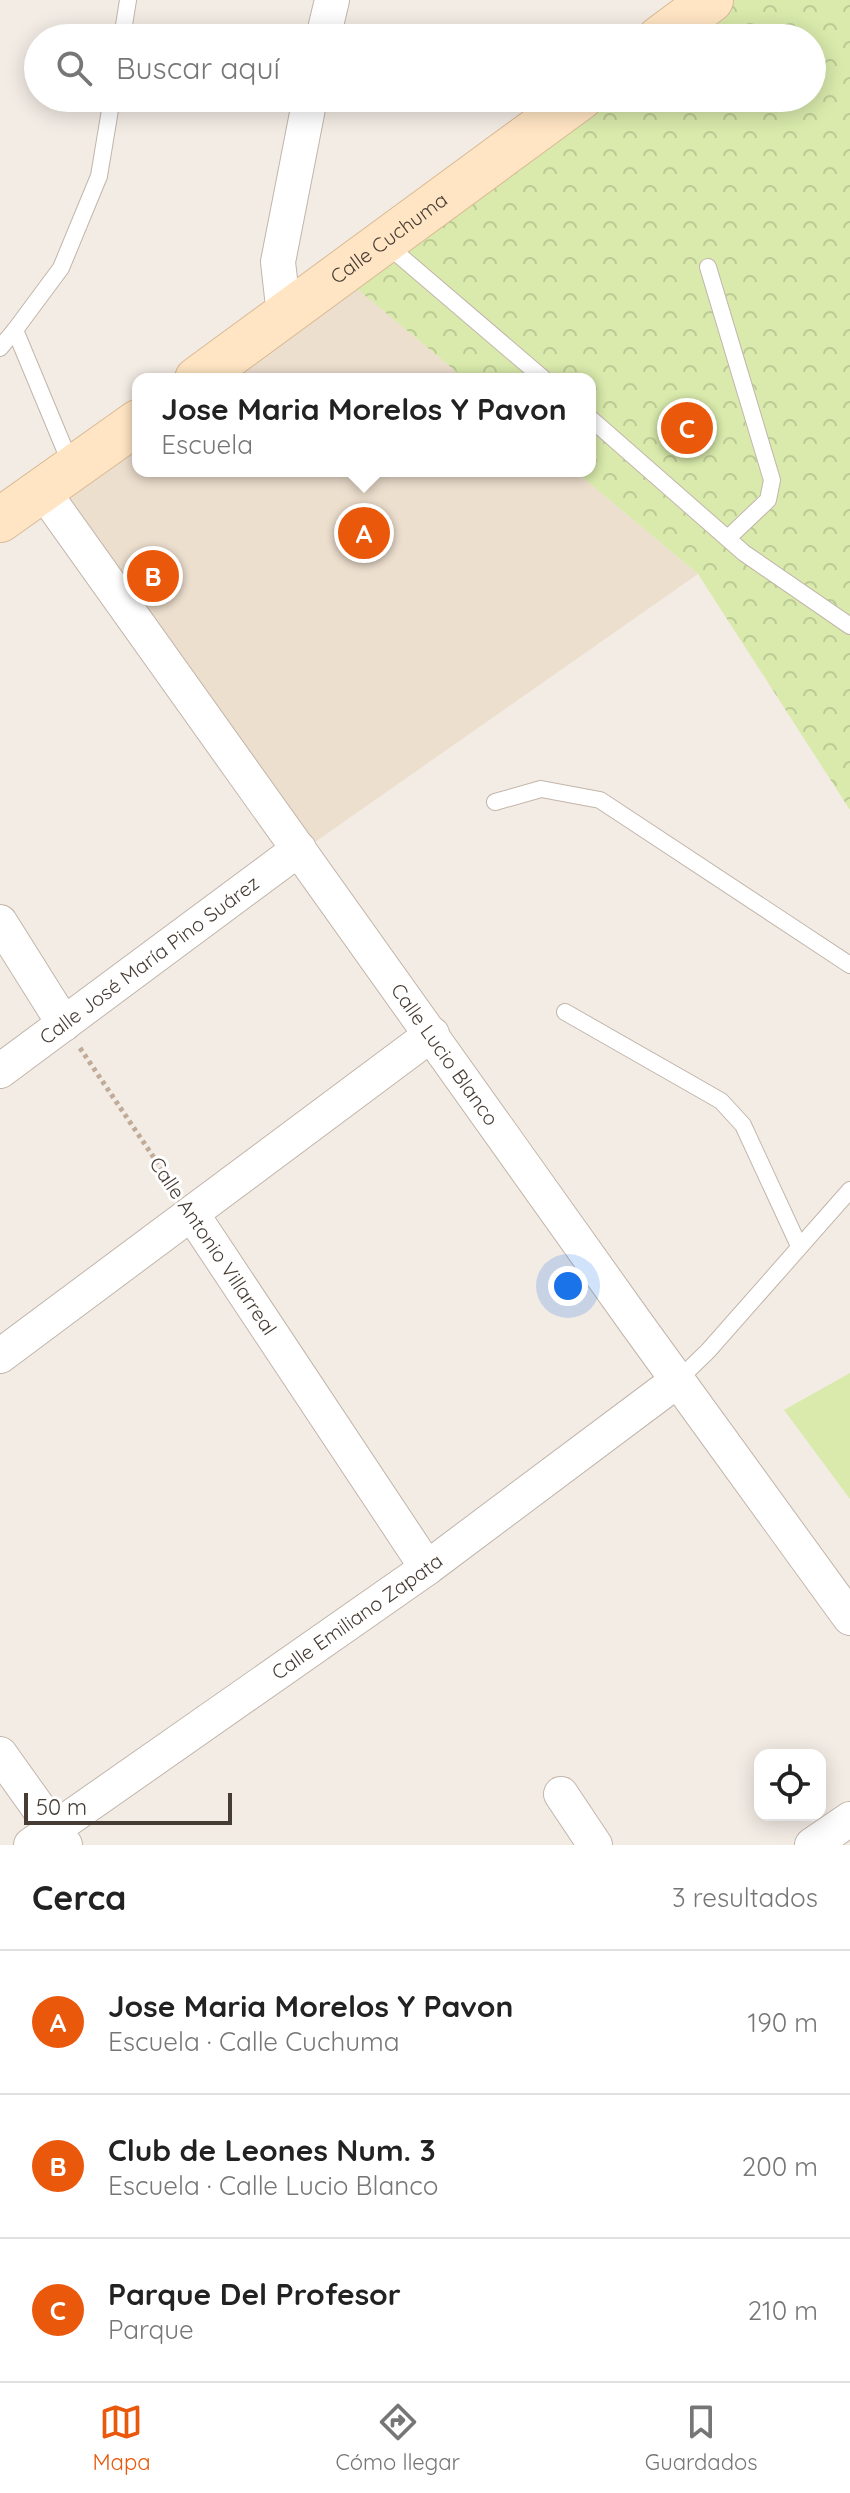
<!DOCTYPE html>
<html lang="es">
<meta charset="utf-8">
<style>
:root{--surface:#fff;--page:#f2f2f2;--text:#222;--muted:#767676;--line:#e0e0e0;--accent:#ea580c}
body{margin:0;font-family:Quicksand,sans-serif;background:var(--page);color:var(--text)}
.controls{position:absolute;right:24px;bottom:24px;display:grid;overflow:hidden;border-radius:16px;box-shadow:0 4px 20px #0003}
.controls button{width:72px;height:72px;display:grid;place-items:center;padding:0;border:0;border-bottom:2px solid var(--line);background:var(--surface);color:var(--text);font:40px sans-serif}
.scale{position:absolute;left:24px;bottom:20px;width:208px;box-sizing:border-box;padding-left:8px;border:4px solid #463c34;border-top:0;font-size:22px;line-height:28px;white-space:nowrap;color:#463c34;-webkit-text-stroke:6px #fff;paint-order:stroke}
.you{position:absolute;left:568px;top:1286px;width:28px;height:28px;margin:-20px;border:6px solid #fff;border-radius:50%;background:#1a73e8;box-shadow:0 0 0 12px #1a73e833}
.badge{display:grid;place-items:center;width:52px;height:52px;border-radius:50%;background:var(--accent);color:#fff;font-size:26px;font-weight:700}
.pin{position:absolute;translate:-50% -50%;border:4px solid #fff;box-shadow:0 2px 8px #0006}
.popup{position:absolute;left:132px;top:373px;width:464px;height:104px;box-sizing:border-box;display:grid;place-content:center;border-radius:16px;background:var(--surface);filter:drop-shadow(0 2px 6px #0005);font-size:26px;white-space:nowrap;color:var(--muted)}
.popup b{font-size:30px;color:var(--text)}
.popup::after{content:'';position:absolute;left:50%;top:100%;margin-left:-16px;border:16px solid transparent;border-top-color:var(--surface)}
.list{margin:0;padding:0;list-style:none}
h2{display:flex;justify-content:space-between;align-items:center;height:104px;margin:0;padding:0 32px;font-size:34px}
h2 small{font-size:26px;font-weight:400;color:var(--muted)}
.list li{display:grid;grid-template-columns:52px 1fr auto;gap:24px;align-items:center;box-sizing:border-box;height:144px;padding:0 32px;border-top:2px solid var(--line)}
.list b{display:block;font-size:30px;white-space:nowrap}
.list p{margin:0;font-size:26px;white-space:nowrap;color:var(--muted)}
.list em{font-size:26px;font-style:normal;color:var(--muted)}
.icon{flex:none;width:44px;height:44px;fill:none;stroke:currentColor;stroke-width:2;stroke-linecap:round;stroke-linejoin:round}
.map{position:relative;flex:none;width:850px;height:1845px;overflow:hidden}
.search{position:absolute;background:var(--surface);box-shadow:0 4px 20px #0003;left:24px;right:24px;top:24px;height:88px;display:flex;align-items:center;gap:20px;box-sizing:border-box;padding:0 28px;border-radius:44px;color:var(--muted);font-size:30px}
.sheet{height:536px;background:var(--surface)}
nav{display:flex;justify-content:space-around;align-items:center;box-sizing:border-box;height:112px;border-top:2px solid var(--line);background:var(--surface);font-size:22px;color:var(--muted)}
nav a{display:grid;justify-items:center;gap:4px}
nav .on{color:var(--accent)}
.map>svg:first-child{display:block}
.education{fill:#eddfce}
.grass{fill:#d9eaac}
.park{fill:url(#park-crowns)}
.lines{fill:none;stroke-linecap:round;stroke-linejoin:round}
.lane-casing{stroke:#c2b5aa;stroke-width:18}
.street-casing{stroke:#c2b5aa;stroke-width:36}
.secondary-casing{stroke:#d9ba95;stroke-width:46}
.path{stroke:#c1ab98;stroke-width:5;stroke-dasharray:4 4;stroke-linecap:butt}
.lane{stroke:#fff;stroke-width:16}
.street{stroke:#fff;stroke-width:34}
.secondary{stroke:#ffe5c3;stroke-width:44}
.labels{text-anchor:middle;stroke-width:6;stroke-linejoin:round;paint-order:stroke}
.street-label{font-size:20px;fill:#463c34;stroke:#fff}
</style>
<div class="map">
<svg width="850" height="1845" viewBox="0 0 850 1845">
<defs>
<pattern id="park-crowns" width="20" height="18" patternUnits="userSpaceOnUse" patternTransform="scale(2)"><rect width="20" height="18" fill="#d9eaac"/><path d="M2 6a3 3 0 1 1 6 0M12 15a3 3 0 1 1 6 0" fill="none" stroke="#bcca95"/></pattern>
</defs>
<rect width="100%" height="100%" fill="#f3ece5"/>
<g class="education">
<polygon points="350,283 465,379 209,379"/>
<polygon points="138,429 138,471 575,471 698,574 305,849 50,492"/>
</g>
<polygon class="grass" points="850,1373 850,1499 784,1410"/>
<polygon class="park" points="730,0 850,0 850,810 698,574 575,471 590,471 590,379 465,379 350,283 600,98 812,98 812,38 680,38"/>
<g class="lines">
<defs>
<g id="lane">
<polyline points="122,38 128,0"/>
<polyline points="386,244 544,379"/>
<polyline points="708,267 772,480 768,500 728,538"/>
<polyline points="0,348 15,330"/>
<polyline points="590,418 744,553 850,626"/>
<polyline points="72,467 15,330 61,268 99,176 112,98"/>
<polyline points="495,802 541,789 600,800 850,965"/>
<polyline points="565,1012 721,1101 743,1125 799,1246"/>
<polyline points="678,1380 708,1351 850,1190"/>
</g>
<g id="street">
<polyline points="323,38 332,0"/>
<polyline points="284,315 278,262 310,98"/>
<path id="s1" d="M 43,491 L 636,1323 L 850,1618"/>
<polyline points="0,922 64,1024"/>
<path id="s2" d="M 0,1071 L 299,849"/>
<polyline points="192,1214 427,1568"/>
<polyline points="0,1356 432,1034"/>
<polyline points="0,1754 65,1845"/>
<polyline points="561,1794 595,1845"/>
<path id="s3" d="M 31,1845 L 427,1568 L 678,1380"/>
<polyline points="812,1845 850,1819"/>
</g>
<g id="secondary">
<polyline points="660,38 711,0"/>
<path id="s4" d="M 197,379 L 580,98"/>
<polyline points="0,520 138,422"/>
</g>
</defs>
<use href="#lane" class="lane-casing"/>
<use href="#street" class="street-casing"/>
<use href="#secondary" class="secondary-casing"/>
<polyline class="path" points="80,1048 175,1189"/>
<use href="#lane" class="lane"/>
<use href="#street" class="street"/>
<use href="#secondary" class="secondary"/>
</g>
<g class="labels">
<g class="street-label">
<text dy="7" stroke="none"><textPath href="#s4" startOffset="238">Calle Cuchuma</textPath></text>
<text dy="7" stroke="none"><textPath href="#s2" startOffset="186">Calle José María Pino Suárez</textPath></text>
<text dy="7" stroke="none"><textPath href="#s1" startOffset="692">Calle Lucio Blanco</textPath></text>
<text transform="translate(213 1246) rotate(56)" y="7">Calle Antonio Villarreal</text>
<text dy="7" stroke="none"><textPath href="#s3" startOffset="398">Calle Emiliano Zapata</textPath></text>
</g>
</g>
</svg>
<div class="controls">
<button><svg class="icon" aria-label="locate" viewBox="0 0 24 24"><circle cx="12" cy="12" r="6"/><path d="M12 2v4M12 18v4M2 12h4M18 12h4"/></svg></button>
</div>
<div class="scale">50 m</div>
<div class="you"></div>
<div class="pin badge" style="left:364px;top:533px">A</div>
<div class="popup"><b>Jose Maria Morelos Y Pavon</b>Escuela</div>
<div class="pin badge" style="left:153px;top:576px">B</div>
<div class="pin badge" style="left:687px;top:428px">C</div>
<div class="search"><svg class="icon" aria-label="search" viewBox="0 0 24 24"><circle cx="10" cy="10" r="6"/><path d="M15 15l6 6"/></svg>Buscar aquí</div>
</div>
<section class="sheet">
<h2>Cerca<small>3 resultados</small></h2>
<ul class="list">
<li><span class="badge">A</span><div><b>Jose Maria Morelos Y Pavon</b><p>Escuela · Calle Cuchuma</p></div><em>190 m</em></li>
<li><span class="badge">B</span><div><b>Club de Leones Num. 3</b><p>Escuela · Calle Lucio Blanco</p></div><em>200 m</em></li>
<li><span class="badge">C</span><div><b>Parque Del Profesor</b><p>Parque</p></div><em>210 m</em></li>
</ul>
</section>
<nav>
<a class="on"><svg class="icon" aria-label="map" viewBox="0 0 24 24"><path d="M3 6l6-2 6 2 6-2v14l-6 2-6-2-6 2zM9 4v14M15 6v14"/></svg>Mapa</a>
<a><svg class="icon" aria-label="directions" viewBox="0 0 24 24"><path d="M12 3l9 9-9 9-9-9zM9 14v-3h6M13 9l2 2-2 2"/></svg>Cómo llegar</a>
<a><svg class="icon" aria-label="saved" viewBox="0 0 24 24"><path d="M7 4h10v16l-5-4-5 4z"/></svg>Guardados</a>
</nav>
